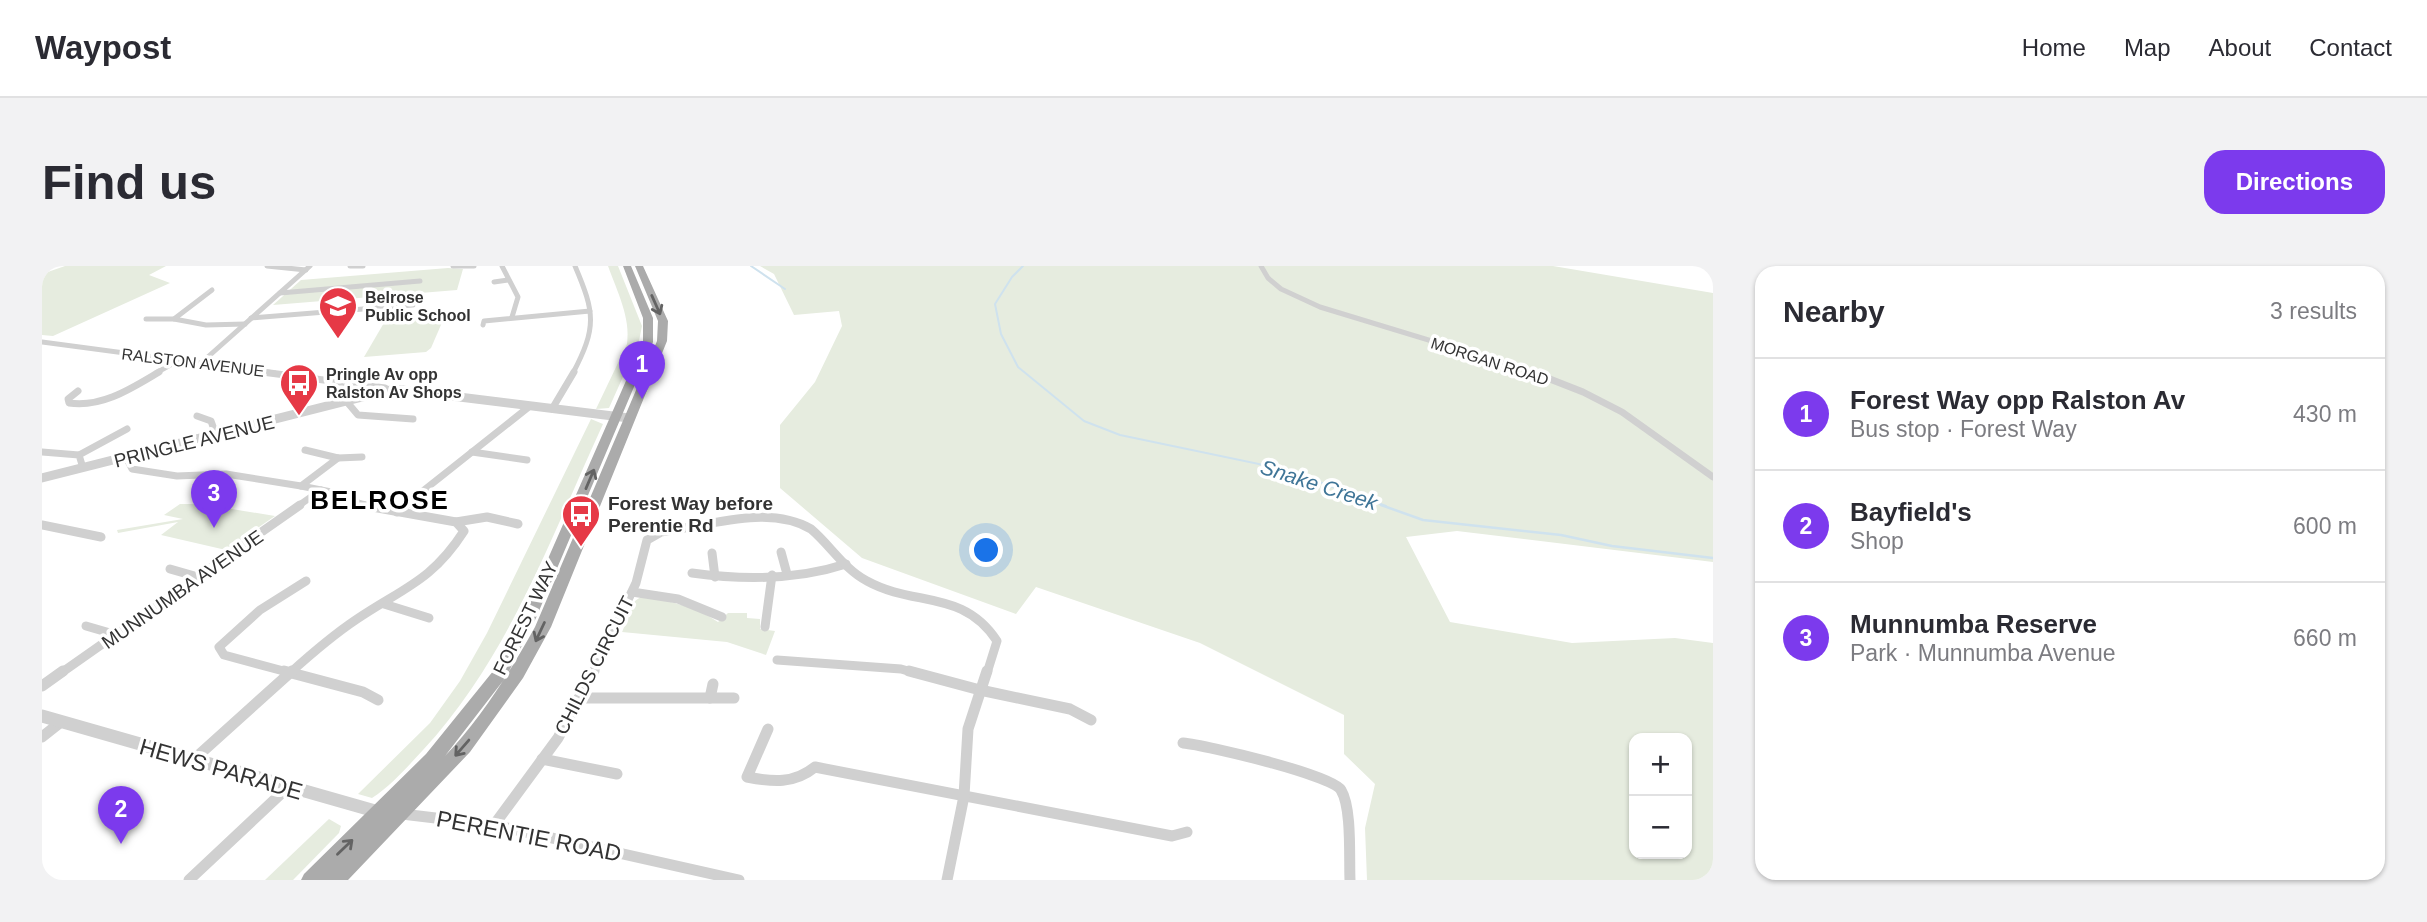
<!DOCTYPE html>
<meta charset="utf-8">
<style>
:root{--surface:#fff;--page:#f2f2f3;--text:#2b2b33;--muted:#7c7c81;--line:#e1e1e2;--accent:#7c3aed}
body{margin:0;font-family:Arial,sans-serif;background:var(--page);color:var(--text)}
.controls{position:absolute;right:21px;bottom:21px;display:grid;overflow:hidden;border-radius:14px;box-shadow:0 2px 5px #0004}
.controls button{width:63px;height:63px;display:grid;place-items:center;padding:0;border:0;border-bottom:2px solid var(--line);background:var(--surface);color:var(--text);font:35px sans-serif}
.you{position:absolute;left:945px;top:285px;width:24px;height:24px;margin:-18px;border:5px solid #fff;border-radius:50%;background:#1a73e8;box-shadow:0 0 0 10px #1a73e833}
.badge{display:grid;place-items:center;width:46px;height:46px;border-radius:50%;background:var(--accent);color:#fff;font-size:23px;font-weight:700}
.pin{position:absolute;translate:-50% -58px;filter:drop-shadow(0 2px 4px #0008)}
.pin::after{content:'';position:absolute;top:37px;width:24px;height:21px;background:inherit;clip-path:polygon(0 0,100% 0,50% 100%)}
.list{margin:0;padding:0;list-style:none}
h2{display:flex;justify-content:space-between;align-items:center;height:91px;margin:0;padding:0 28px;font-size:30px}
h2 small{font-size:23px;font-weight:400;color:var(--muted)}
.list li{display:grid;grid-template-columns:46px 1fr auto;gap:21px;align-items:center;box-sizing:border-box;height:112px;padding:0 28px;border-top:2px solid var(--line)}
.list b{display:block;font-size:26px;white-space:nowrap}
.list p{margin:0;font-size:23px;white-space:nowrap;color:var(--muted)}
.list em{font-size:23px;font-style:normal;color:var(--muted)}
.map{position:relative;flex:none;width:1671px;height:614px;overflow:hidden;border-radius:21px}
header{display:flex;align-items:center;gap:42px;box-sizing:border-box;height:98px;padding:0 35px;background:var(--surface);border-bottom:2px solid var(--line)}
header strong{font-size:33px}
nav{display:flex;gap:38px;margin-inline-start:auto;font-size:24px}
.intro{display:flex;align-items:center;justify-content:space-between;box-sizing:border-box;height:168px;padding:0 42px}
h1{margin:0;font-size:49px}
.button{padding:18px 32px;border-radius:21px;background:var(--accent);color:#fff;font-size:24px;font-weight:700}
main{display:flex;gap:42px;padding:0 42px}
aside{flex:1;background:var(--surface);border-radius:21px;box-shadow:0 2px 5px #0004}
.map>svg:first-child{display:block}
.green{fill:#e6ecdf;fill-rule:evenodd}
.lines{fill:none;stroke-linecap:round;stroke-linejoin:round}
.stream-far1{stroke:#cfe2ee;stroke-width:2}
.stream{stroke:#cfe2ee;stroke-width:2.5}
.minor-far3{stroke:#d0d0d0;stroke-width:5}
.minor-far2{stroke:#d0d0d0;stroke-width:7}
.minor-far1{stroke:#d0d0d0;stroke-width:9}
.minor{stroke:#d0d0d0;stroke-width:11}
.tertiary-far1{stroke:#d0d0d0;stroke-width:9}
.tertiary{stroke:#d0d0d0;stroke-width:13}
.primary{fill:#ababab;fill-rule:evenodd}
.oneway{stroke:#636363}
.labels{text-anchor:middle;stroke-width:7;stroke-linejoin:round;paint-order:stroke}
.far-poi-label{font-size:16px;font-weight:bold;fill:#333;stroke:#fff;text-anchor:start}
.far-street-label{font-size:16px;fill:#333;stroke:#fff}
.street-label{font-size:19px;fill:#333;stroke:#fff}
.poi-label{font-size:19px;font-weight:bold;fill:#333;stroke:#fff;text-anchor:start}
.water-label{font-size:21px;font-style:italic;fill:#3f7597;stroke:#fff}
.near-street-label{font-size:23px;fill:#333;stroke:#fff}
.district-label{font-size:26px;font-weight:bold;letter-spacing:2px;fill:#000;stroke:#fff}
</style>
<header>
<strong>Waypost</strong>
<nav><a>Home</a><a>Map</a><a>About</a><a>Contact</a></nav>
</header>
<div class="intro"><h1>Find us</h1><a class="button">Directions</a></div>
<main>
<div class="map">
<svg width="1671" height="614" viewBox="0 0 1671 614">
<rect width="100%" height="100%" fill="#fff"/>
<g class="green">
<polygon points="23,0 124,0 107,9 128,17 11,70 0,69 0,8"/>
<path d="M 566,0 L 576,0 L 600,60 L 597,75 L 567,142 L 554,143 L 585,78 C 589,52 575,25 566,0 Z"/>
<path d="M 718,0 L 1511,0 L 1671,27 L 1671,296 L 1415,265 L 1364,271 L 1408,356 L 1530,377 L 1633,372 L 1671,377 L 1671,614 L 1325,614 L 1323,562 L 1333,518 L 1302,488 L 1302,449 L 1158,377 L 994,321 L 974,348 L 820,292 L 738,222 L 738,159 L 773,116 L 800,60 L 797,45 L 752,49 L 732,8 ZM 1592,472 L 1645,472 L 1645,588 L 1592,588 Z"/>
<polygon points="406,2 421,3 415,24 231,39 259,14"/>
<polygon points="405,45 389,82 384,86 322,91 346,50"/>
<path d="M 549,153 L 561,158 C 509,271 467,391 381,484 C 365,501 350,519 330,532 L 316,528 L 388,457 L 418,415 L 445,367 Z"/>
<polygon points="138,238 159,238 233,250 184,284 119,269 136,256 76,267 75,264 141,253 122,249"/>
<path d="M 600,330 C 627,335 653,340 676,356 L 686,347 L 705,347 L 705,352 L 718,353 L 718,363 L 733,365 L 724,389 L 685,376 L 580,366 L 593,335 Z"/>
<polygon points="287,553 299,560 297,567 251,614 223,614"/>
</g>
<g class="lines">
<g class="stream-far1">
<polyline points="709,0 743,23"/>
<polyline points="981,0 970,11 953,38 959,68 976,101 1042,155 1078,169 1241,203 1344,240"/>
</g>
<polyline class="stream" points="1339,239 1381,254 1519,269 1570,280 1671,292"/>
<g class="minor-far3">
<polyline points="225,0 264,4"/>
<polyline points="308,0 321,0"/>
<polyline points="411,0 432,0"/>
<polyline points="460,0 476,31 470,51"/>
<polyline points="1219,0 1226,12 1239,23 1278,41 1495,107"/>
<polyline points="452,16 466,14"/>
<polyline points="170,24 132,53 164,59 203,58"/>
<polyline points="238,27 378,15"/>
<polyline points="209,52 371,39"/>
<polyline points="104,53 132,53"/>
<polyline points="441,59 442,55 548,45"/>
<polyline points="0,76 233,107"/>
<polyline points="159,97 268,0"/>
<polyline points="114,107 137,94"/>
<path d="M 531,107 C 555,61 553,47 533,0"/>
</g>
<g class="minor-far2">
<polyline points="220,106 343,122"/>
<polyline points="1490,106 1541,126 1580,146 1671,211"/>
<path d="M 36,125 L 26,133 L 27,137 C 60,142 90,122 117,106"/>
<polyline points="305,136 316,149 371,153"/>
<polyline points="510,143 532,106"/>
<polyline points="155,150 169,155 174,169"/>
<polyline points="263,184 296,192 320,191"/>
<polyline points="0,186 37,189 41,202"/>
<polyline points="430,186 485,194"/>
<polyline points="37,189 85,163"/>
<polyline points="84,191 90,203 135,210 184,208 259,220 294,227 323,240"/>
<polyline points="259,220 296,192"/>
<polyline points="256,240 279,224"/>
<polyline points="362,240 488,140"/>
</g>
<g class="minor-far1">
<polyline points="355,246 364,239"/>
<polyline points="414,256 445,251 476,258"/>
<polyline points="0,259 59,271"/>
<polyline points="739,286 745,308"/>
<polyline points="670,287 673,311"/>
<polyline points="128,303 156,311"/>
<path d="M 650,307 C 701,314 755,314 804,298"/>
<polyline points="590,326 636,333 680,351"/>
<polyline points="342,338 387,352"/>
<polyline points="44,360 75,369"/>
<polyline points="723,361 730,309"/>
<polyline points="735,394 859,403 873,407"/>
<polyline points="19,407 258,239"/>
<path d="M 248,407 C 269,388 291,369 315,353 C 361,322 390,315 422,265 L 414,256 L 319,239"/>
<polyline points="249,407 182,389 177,381 218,344 264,315"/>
<path d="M 551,407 L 594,317 L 605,274 L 619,266 C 665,260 726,238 769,263 C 788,279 802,303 825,315 C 872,341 921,323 955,375 L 945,407"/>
</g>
<g class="minor">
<polyline points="242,405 321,426 336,434"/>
<polyline points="867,405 938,424 1028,443 1049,454"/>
<polyline points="0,420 21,405"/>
<polyline points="537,432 692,432"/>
<polyline points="668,432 671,418"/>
<path d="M 726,463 L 705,511 C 731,516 752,518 773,501 L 1130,570 L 1145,566"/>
<polyline points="0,471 19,456"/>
<path d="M 1141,477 C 1164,479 1290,509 1299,524 C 1310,542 1307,591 1308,614"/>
<polyline points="500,493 575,508"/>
<polyline points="150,495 250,405"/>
<polyline points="360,548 452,559 697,614"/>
<polyline points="452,559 516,472 552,405"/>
<polyline points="147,614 245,522"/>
<polyline points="905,614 922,530 926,463 945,405"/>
</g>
<polyline class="tertiary-far1" points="0,212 352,123 587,152"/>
<polyline class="tertiary" points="0,450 340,547"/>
<path class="primary" d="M 581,0 L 589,0 L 611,52 L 611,76 L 494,352 L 464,411 L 403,490 C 439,452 468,406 493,361 L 615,75 L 616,55 L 593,0 L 601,0 L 626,55 L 625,75 L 509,361 L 481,412 L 428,486 L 306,614 L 259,614 L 262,608 L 384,488 L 452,404 L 480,352 L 601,76 L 601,52 Z"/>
</g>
<defs><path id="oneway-shaft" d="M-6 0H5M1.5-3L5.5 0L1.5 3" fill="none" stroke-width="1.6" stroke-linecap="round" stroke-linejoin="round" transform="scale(1.75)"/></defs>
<g class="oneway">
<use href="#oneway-shaft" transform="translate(614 39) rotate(66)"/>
<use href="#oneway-shaft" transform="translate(548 213) rotate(-67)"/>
<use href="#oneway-shaft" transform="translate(498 366) rotate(115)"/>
<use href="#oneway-shaft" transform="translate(420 482) rotate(131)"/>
<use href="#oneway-shaft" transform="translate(303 581) rotate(-44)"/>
</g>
<defs>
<symbol id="school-pin" viewBox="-11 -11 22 30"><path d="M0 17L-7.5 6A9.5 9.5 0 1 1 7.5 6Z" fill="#e63946" stroke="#fff"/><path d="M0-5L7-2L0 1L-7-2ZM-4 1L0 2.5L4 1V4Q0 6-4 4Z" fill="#fff"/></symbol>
<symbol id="bus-pin" viewBox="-11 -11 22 30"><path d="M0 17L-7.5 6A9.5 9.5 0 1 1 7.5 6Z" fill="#e63946" stroke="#fff"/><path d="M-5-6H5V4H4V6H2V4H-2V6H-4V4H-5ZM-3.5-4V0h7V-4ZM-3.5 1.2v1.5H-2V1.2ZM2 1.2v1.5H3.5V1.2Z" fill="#fff"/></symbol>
</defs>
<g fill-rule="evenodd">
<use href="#school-pin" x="274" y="18" width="44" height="60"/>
<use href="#bus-pin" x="235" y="95" width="44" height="60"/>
<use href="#bus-pin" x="517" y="226" width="44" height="60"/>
</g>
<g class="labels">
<g class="far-poi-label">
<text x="323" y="37">Belrose<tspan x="323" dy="18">Public School</tspan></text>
<text x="284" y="114">Pringle Av opp<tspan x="284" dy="18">Ralston Av Shops</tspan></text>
</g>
<g class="far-street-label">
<text transform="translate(1448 95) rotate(18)" y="6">MORGAN ROAD</text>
<text transform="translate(151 96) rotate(7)" y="6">RALSTON AVENUE</text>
</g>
<g class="street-label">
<text transform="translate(152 175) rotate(-14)" y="7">PRINGLE AVENUE</text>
<text transform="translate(140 323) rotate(-35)" y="7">MUNNUMBA AVENUE</text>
<text transform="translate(483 352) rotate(-64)" y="7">FOREST WAY</text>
<text transform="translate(552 399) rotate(-63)" y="7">CHILDS CIRCUIT</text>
</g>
<g class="poi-label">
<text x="566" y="244">Forest Way before<tspan x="566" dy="22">Perentie Rd</tspan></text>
</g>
<g class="water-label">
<text transform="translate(1277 219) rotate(18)" y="7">Snake Creek</text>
</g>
<g class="near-street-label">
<text transform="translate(179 503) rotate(16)" y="8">HEWS PARADE</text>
<text transform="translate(487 570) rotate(11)" y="8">PERENTIE ROAD</text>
</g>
<g class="district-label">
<text x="338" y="243">BELROSE</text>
</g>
</g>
</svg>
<div class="controls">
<button>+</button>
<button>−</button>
</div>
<div class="you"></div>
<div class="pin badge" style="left:600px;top:133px">1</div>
<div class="pin badge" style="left:79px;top:578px">2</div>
<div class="pin badge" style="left:172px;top:262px">3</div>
</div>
<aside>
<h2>Nearby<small>3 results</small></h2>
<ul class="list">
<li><span class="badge">1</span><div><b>Forest Way opp Ralston Av</b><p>Bus stop · Forest Way</p></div><em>430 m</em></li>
<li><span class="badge">2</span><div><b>Bayfield's</b><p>Shop</p></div><em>600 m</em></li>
<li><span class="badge">3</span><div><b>Munnumba Reserve</b><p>Park · Munnumba Avenue</p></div><em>660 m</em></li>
</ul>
</aside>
</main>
